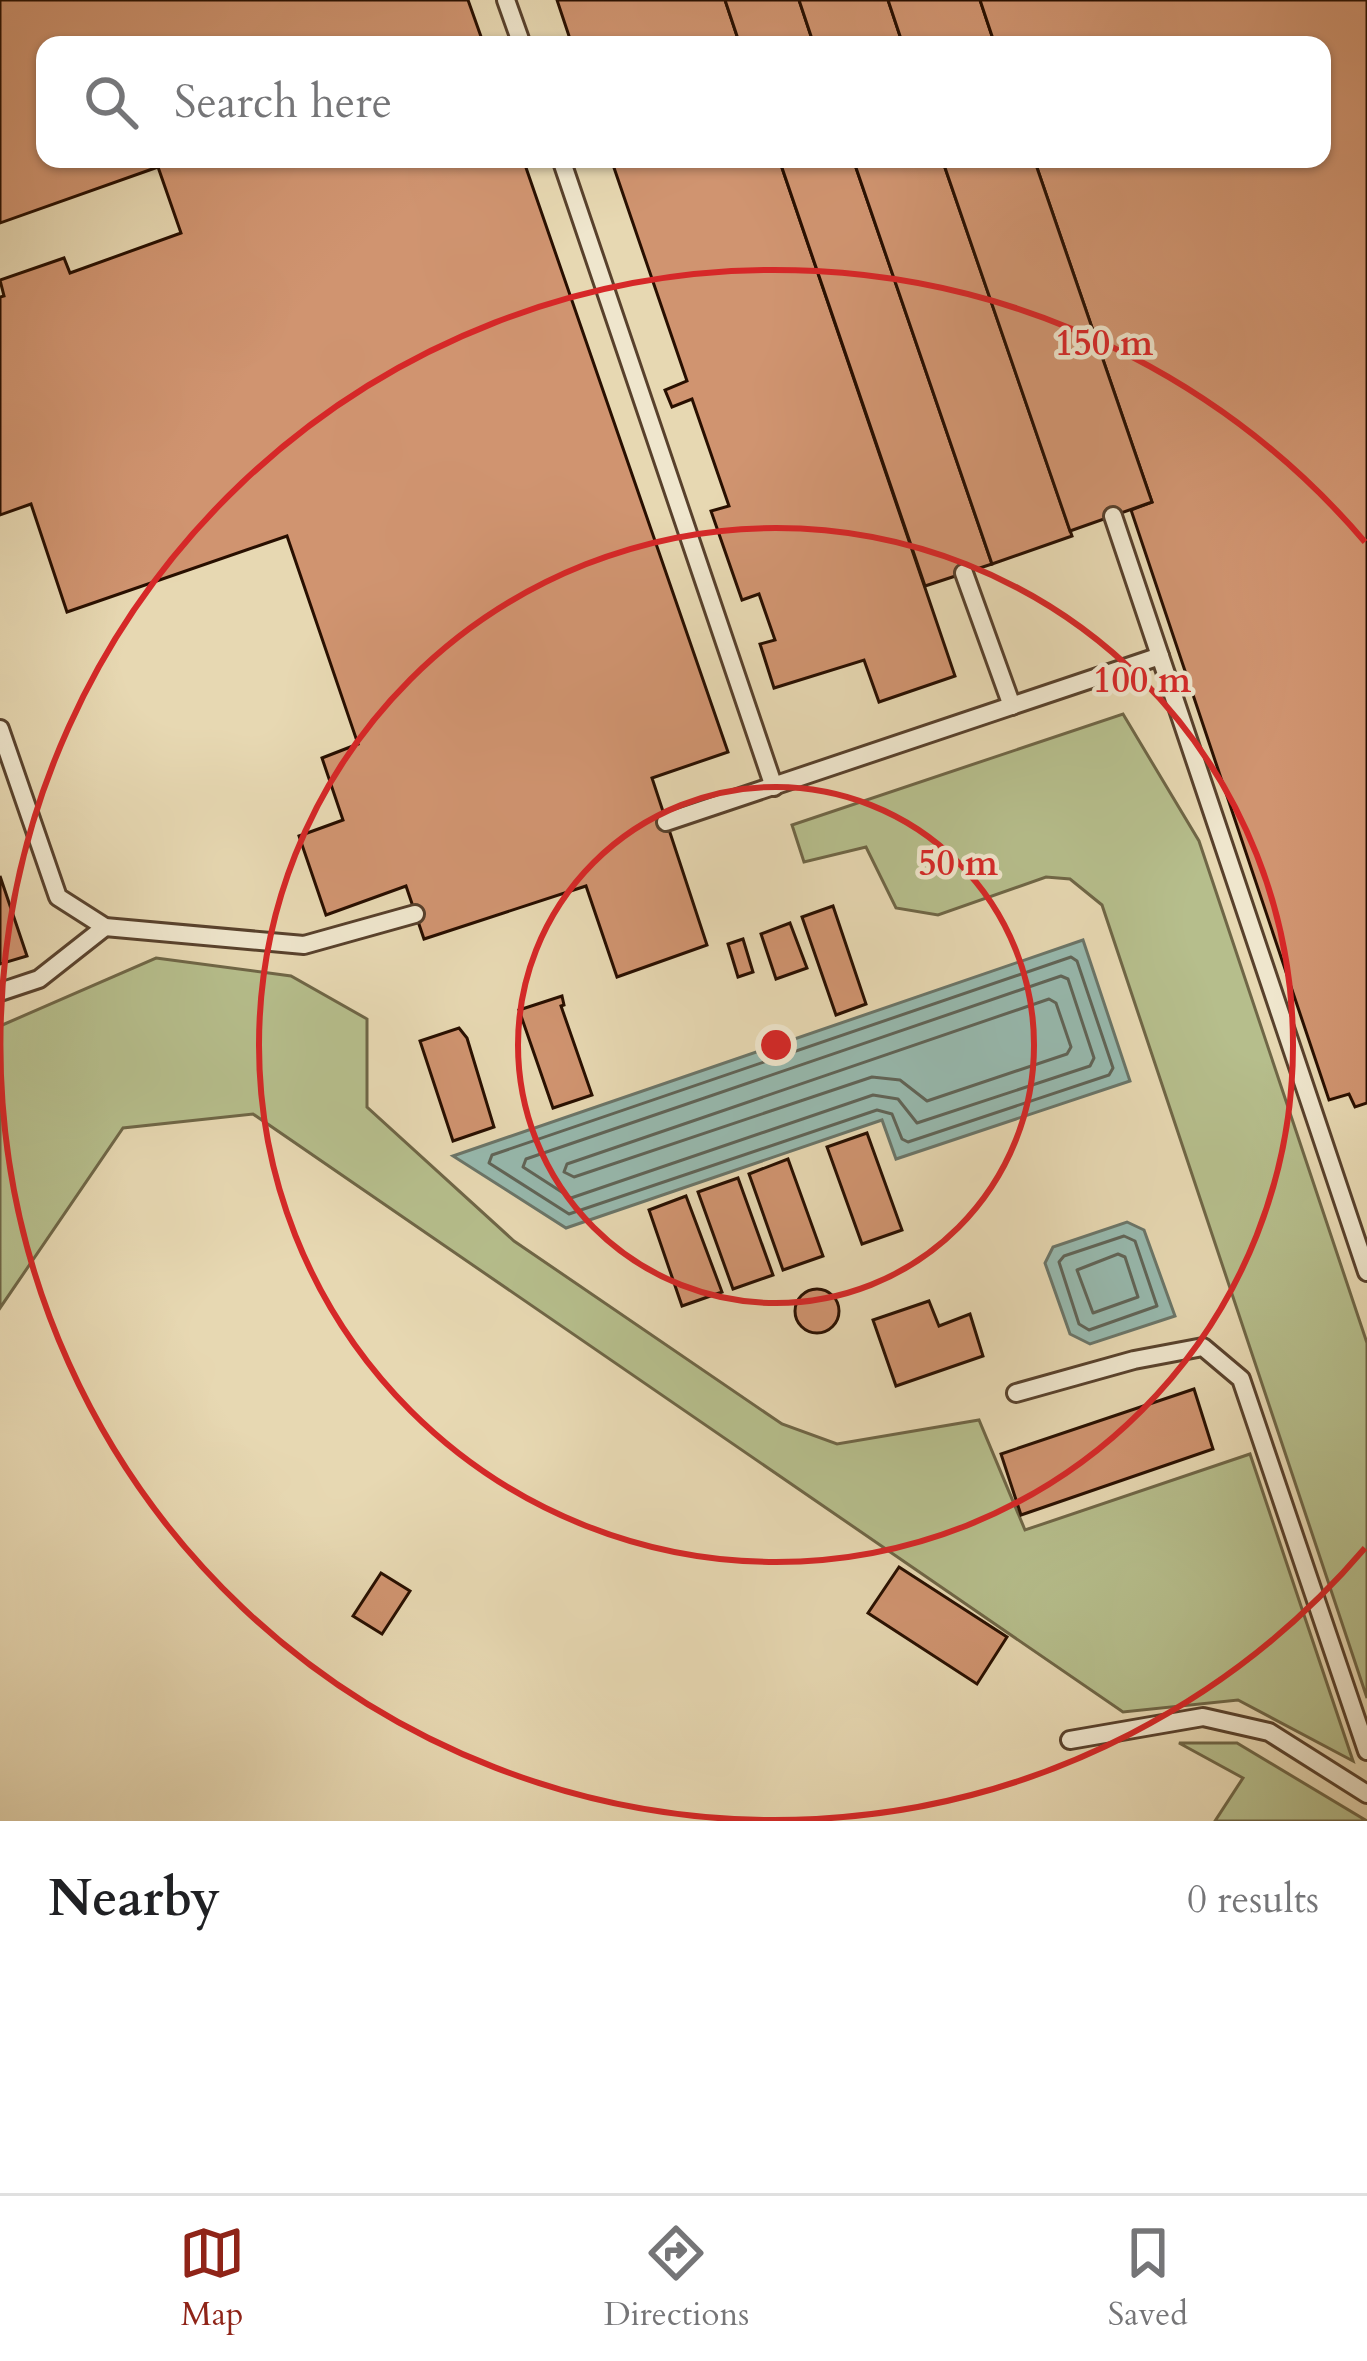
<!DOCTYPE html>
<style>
:root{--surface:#fff;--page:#f2f2f2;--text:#202124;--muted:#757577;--line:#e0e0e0;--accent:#8f2418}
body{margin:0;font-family:Cardo,serif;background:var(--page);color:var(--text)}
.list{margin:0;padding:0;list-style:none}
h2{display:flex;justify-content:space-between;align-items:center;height:156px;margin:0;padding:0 48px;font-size:51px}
h2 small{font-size:39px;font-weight:400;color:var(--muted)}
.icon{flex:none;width:66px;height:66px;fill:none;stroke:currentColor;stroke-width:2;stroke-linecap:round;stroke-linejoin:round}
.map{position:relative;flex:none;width:1367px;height:1821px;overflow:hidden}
.search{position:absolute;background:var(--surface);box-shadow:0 3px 9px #0004;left:36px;right:36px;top:36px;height:132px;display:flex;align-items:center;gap:30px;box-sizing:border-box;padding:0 42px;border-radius:24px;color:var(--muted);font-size:45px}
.sheet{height:372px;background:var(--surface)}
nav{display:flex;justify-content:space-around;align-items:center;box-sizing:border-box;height:168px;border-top:3px solid var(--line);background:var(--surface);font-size:33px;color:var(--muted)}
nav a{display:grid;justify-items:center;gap:6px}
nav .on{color:var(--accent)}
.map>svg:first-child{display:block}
.green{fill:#b6be8c;stroke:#6f6646;stroke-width:3}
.water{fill:#97b9ae;stroke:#6b7568;stroke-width:3}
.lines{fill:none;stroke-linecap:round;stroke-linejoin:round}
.shore{stroke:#606457;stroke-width:3}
.building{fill:#d09470;stroke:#280f00;stroke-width:3}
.lane-casing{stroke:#58412c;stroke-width:22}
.lane{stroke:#efe6cd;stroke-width:16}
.ring{fill:none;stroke:#d62828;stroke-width:6}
.centre{fill:#d62828;stroke:#efe6cd;stroke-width:6}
.ring-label{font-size:36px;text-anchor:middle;font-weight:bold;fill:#d62828;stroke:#efe6cd;stroke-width:9;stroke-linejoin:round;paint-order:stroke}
</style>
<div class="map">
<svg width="1367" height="1821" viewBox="0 0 1367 1821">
<rect width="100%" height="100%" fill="#e7d8b2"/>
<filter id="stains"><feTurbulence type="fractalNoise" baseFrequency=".00167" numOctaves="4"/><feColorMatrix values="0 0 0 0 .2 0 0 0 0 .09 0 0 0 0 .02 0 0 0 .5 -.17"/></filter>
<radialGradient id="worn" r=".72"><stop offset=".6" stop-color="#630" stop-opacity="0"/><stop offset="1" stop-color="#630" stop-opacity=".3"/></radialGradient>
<g class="green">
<polygon points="1123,714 1199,841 1367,1343 1367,1698 1102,905 1070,879 1046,877 938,915 896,908 866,847 804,862 792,825"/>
<polygon points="156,958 291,976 367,1019 367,1107 514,1241 782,1424 837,1444 979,1420 1025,1530 1250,1454 1353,1761 1238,1700 1123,1712 253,1114 123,1128 0,1308 0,1026"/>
<polygon points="1179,1743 1237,1743 1367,1821 1215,1821 1243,1778"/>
</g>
<g class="water">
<polygon points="1083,940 1130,1081 896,1159 882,1120 566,1228 453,1156"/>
<polygon points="1127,1222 1144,1230 1175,1316 1090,1344 1070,1334 1045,1263 1053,1247"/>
</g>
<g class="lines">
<g class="shore">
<polygon points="1071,957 1077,961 1113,1068 1109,1075 908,1142 902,1139 892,1114 877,1110 569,1214 489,1163 492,1155"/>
<polygon points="1061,976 1068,979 1094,1058 1090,1066 917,1123 898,1099 873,1095 571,1198 523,1167 526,1159"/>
<polygon points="1049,999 1056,1003 1071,1047 1067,1054 927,1101 900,1080 872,1077 574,1177 564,1172 567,1164"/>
<polygon points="1124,1236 1135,1241 1157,1306 1089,1330 1079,1324 1059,1262 1064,1256"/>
<polygon points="1118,1254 1125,1257 1138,1297 1093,1313 1077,1270"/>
</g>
</g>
<g class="building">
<polygon points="0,0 468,0 484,45 45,45 45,159 523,159 728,752 652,778 707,945 617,977 586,886 424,939 406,886 326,915 299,836 343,820 322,758 358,744 287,536 67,612 31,504 0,515 0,297 4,296 0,280 64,258 70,273 181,233 158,167 0,223"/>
<polygon points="557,0 725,0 740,45 572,45"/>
<polygon points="725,0 799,0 814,45 740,45"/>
<polygon points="799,0 888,0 903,45 814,45"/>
<polygon points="888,0 980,0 995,45 903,45"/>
<polygon points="980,0 1367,0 1367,1103 1355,1107 1349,1094 1329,1100 1131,510 1152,502 1034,159 1322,159 1322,45 995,45"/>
<polygon points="611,159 779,159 955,676 879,702 864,660 774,688 760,644 775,640 759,594 742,600 711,511 729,506 692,399 672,407 665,390 687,381"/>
<polygon points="779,159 853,159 992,564 925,586"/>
<polygon points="853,159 942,159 1072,536 992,564"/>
<polygon points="942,159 1034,159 1152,502 1070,531"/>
<polygon points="0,876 27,956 0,964"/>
<polygon points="833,906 866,1004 836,1015 802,917"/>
<polygon points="790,923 807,968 776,979 761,934"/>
<polygon points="743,939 753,972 738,977 728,944"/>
<polygon points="562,996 564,1005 561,1006 592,1095 553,1108 519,1010"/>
<polygon points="459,1028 467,1038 494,1127 453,1141 420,1041"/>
<polygon points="867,1133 902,1230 862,1244 827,1147"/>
<polygon points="788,1159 823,1256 783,1270 749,1174"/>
<polygon points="738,1178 773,1275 733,1289 698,1192"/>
<polygon points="686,1196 722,1292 682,1306 649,1210"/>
<circle cx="817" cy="1311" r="22"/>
<polygon points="929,1301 939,1326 970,1314 983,1356 896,1386 873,1320"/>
<polygon points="1194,1389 1213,1449 1021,1515 1001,1454"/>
<polygon points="899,1567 1007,1637 977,1684 868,1613"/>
<polygon points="381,1573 410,1591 382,1634 353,1616"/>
</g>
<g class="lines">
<defs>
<g id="lane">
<polyline points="506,0 522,45"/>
<polyline points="561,159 774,787"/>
<polyline points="1113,516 1367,1272"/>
<polyline points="964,573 1012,706"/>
<polyline points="0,729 58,897 105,927 304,945 415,914"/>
<polyline points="666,822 1160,656"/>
<polyline points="0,992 39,979 105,927"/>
<polyline points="1016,1393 1134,1360 1203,1347 1241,1379 1367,1751"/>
<polyline points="1070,1740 1203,1717 1269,1732 1367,1794"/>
</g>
</defs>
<use href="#lane" class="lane-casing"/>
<use href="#lane" class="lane"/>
</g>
<g class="ring">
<circle cx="776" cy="1045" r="258"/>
<circle cx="776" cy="1045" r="517"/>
<path d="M1365 1548A775 775 0 1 1 1365 542"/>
</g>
<circle cx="776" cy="1045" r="18" class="centre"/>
<g class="ring-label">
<text x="1104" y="355">150 m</text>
<text x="1142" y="692">100 m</text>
<text x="958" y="875">50 m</text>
</g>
<rect width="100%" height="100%" filter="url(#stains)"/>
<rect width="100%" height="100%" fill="url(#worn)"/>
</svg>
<div class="search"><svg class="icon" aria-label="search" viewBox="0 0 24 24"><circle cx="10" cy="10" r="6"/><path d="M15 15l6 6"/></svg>Search here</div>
</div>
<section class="sheet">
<h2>Nearby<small>0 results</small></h2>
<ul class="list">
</ul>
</section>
<nav>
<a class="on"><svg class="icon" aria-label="map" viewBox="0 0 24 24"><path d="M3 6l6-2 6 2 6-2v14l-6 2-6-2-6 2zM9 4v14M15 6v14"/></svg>Map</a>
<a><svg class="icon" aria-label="directions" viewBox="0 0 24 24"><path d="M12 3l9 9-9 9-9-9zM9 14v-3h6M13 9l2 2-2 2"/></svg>Directions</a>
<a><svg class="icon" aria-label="saved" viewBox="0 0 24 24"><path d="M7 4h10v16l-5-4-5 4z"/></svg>Saved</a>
</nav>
